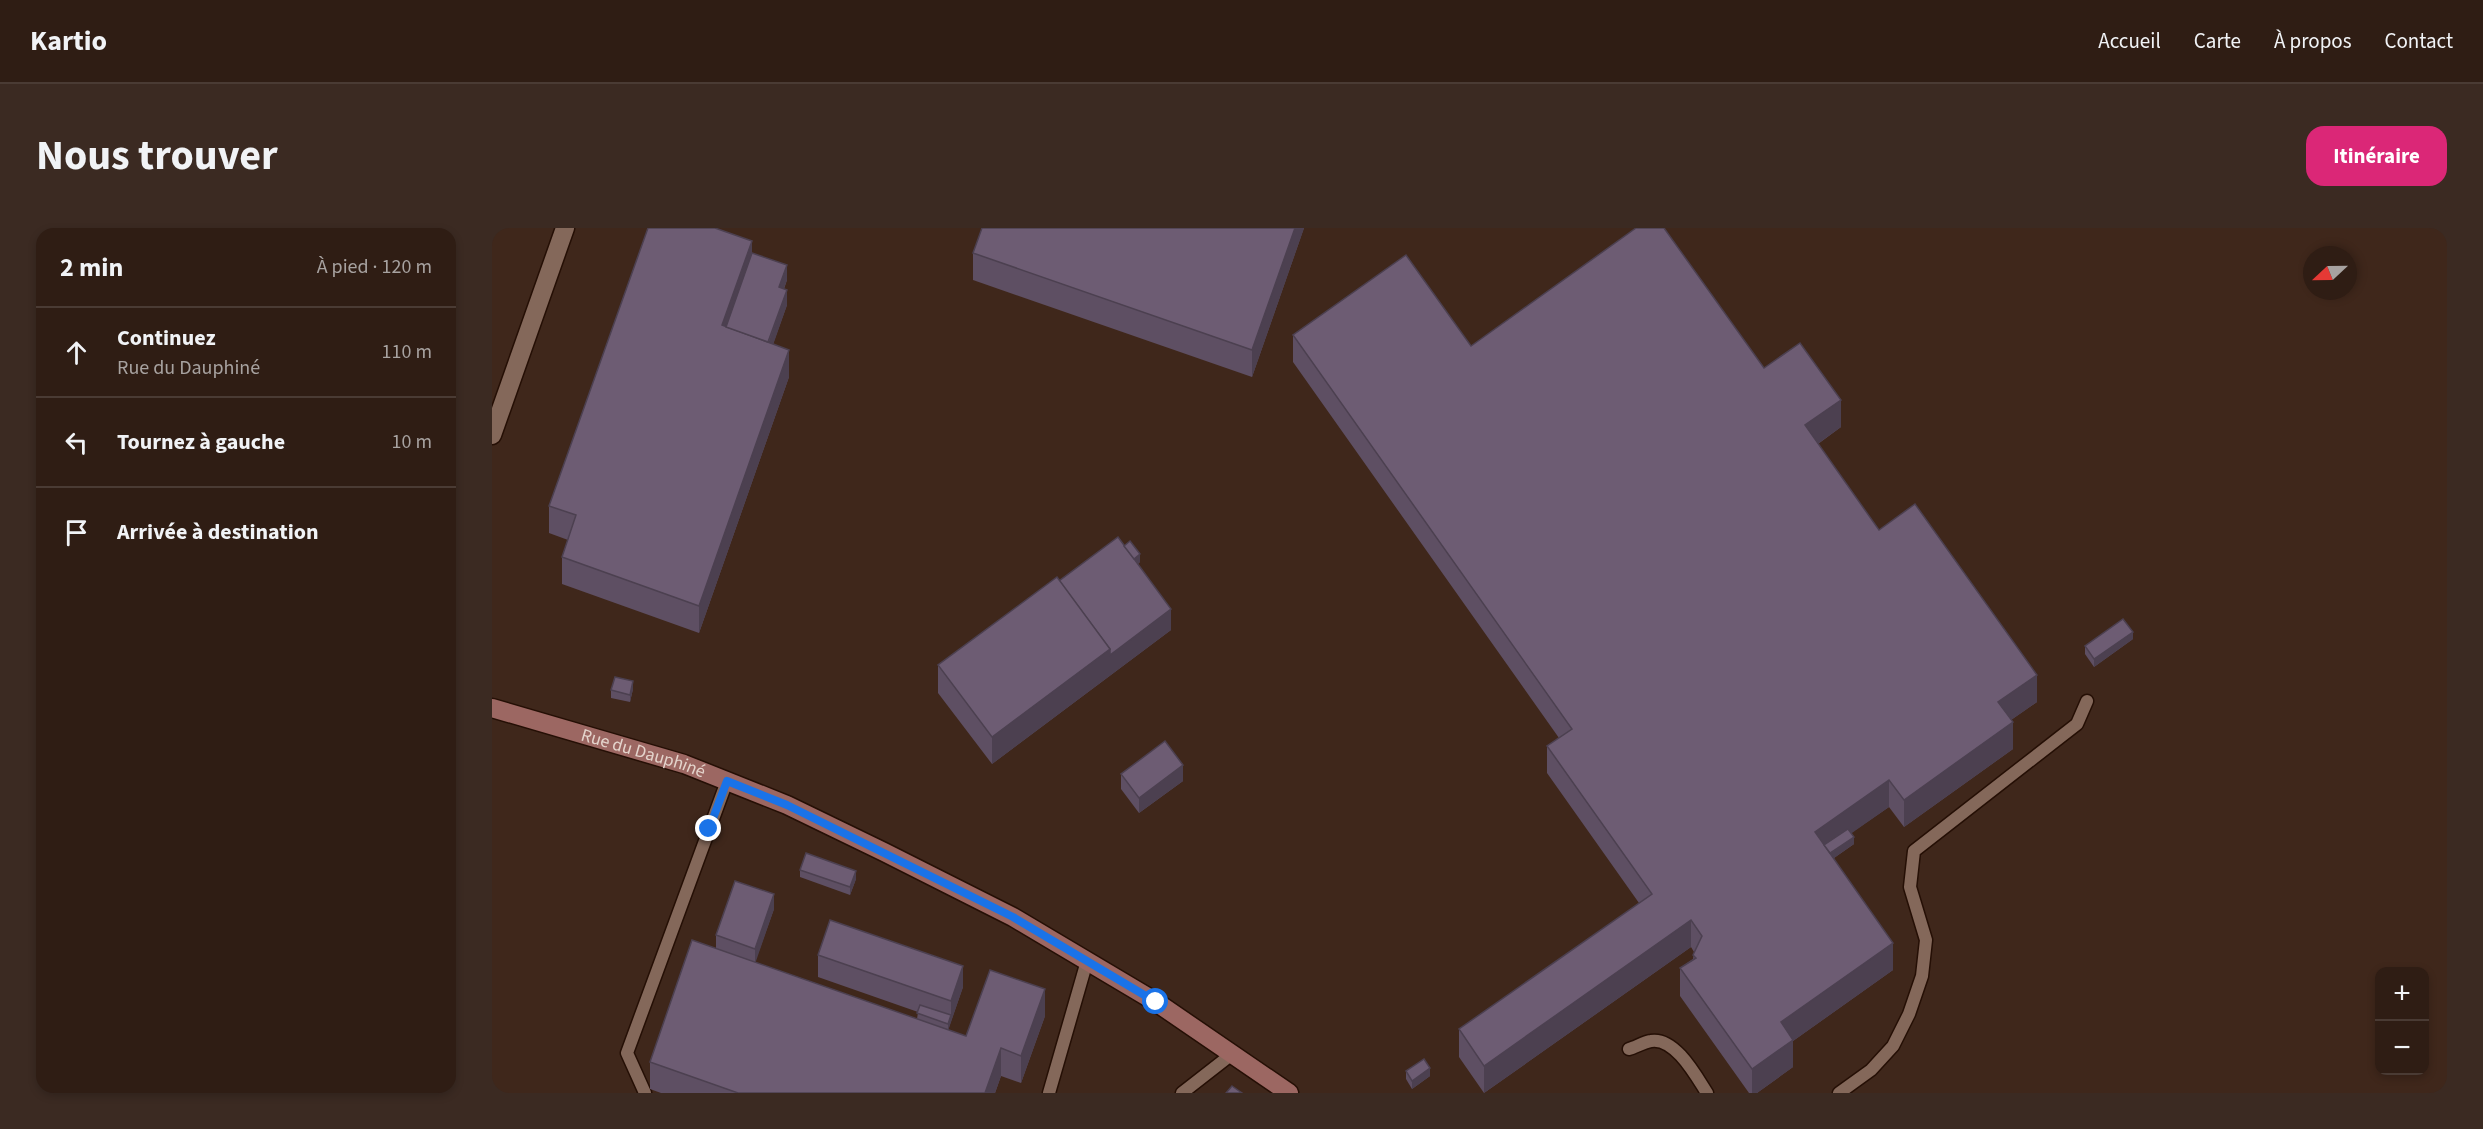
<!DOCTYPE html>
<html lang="fr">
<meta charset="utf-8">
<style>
:root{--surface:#2f1d14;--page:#3b2a22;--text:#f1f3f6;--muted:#a7a2a0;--line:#4a3b34;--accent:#db2777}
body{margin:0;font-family:"Source Sans 3",sans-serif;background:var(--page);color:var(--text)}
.controls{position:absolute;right:18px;bottom:18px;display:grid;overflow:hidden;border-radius:12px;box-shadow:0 3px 9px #0003}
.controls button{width:54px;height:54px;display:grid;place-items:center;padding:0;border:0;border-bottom:2px solid var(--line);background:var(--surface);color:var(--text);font:30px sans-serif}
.compass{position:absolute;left:1811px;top:18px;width:54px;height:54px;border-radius:50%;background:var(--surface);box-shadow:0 3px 9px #0003;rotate:248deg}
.stop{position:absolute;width:18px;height:18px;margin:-14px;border:4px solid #1a73e8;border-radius:50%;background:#fff}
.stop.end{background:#1a73e8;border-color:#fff;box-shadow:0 2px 6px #0008}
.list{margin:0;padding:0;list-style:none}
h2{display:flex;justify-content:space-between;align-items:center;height:78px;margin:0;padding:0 24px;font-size:26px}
h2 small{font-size:20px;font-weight:400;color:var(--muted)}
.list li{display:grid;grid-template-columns:39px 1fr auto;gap:18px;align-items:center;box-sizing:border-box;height:90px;padding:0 24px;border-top:2px solid var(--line)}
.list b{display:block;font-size:22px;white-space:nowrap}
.list p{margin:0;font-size:20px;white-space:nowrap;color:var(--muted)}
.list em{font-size:20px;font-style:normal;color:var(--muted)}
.icon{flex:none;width:33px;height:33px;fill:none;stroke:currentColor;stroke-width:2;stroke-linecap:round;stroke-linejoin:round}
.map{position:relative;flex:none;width:1955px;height:865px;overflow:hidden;border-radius:18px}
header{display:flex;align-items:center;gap:36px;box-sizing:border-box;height:84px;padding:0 30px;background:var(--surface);border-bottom:2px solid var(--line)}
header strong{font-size:28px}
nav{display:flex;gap:33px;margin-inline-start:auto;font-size:21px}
.intro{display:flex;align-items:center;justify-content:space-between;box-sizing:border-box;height:144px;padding:0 36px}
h1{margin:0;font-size:42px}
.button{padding:15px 27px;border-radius:18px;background:var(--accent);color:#fff;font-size:21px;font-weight:700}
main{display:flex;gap:36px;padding:0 36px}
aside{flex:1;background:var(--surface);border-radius:18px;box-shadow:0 3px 9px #0003}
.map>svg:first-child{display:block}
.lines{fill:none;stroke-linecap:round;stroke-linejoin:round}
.service-casing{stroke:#250f05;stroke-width:15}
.tertiary-casing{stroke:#250f05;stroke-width:21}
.secondary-casing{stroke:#250f05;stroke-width:21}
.service{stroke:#84685a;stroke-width:12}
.tertiary{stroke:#84685a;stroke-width:18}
.secondary{stroke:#9c6762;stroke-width:18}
.wall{fill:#5e4f63}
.shaded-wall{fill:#4c4050}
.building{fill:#6d5c73;stroke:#4c4050;stroke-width:1.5}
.route{stroke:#1a73e8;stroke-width:8}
.labels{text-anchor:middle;stroke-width:5;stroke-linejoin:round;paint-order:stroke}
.street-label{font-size:18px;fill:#e4d4cc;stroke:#3f271b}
</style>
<header>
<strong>Kartio</strong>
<nav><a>Accueil</a><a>Carte</a><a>À propos</a><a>Contact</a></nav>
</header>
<div class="intro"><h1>Nous trouver</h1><a class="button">Itinéraire</a></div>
<main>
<aside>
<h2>2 min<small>À pied · 120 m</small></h2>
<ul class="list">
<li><svg class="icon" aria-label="ahead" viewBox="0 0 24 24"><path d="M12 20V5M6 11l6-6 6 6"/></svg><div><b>Continuez</b><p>Rue du Dauphiné</p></div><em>110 m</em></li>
<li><svg class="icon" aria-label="left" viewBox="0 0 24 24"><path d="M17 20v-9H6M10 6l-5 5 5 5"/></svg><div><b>Tournez à gauche</b></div><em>10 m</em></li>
<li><svg class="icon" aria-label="arrive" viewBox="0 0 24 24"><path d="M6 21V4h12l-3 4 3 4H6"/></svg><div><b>Arrivée à destination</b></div></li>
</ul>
</aside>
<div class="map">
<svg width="1955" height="865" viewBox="0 0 1955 865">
<rect width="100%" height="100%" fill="#3f271b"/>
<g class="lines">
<defs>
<g id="service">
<path d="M 1137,821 C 1144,819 1152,814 1159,813 C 1183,809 1204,848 1215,865"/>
<polyline points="153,865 135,825 235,553"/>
<polyline points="557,865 595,733"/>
<polyline points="690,865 740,826"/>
<polyline points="1347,865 1379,842 1401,818 1417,786 1430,748 1434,712 1418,659 1422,623 1585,496 1595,473"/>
</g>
<polyline id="tertiary" points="0,207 73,0"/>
<g id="secondary">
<path id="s1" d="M 0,480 L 192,536 L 295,577 L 392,624 L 521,689 L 664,774 L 797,865"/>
</g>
</defs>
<use href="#service" class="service-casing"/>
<use href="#tertiary" class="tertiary-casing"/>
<use href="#secondary" class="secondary-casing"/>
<use href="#service" class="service"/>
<use href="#tertiary" class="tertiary"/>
<use href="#secondary" class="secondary"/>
</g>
<g class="wall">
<polygon points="812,0 760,149 481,52 481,25"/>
<polygon points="260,25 295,52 292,61 295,77 281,116 297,149 207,405 70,356 70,329 76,312 57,305 57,278"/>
<polygon points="801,107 1272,140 1349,199 1326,216 1387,302 1545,474 1519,492 1521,521 1412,599 1397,579 1359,605 1362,616 1342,630 1401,742 1301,813 1301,839 1265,865 1257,865 1188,768 1188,740 1201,731 1202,724 1199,719 992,865 967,829 967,801 1147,675 1055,545 1055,518 1067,510 801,134"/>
<polygon points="632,318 648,334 646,336 679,402 500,536 446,465 446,437 567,353"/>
<polygon points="1641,411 1602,439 1593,426 1593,418"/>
<polygon points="141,461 138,474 119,470 119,462"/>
<polygon points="629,546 691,553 647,585 629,561"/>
<polygon points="308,642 364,651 358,667 308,649"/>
<polygon points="282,681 263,734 425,791 426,784 326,749 326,727 471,759 456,802 474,808 553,788 529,855 509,848 503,865 169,865 158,861 158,834 224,720 224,707"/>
<polygon points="914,843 938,848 920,861 914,851"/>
</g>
<g class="shaded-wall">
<polygon points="803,0 812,0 760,149 760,122"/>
<polygon points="260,13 260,40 235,111 230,97"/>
<polygon points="295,37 295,52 287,74 287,59"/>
<polygon points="295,62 295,77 273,140 273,125"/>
<polygon points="297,122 297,149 207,405 207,378"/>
<polygon points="1349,172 1349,199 1313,225 1313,197"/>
<polygon points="648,326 648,334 636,343 636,336"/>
<polygon points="679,381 679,402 500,536 500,509 618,421"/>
<polygon points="1641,404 1641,411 1602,439 1602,431"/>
<polygon points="1545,447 1545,474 1506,501 1506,474"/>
<polygon points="141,453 141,461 138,474 138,467"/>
<polygon points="1521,494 1521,521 1412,599 1412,572"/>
<polygon points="691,537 691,553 647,585 647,570"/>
<polygon points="1397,552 1397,579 1327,628 1323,604"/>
<polygon points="1362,609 1362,616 1329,639 1329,632"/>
<polygon points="364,643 364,651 358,667 358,659"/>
<polygon points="282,666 282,681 263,736 263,721"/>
<polygon points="1199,692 1199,719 992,865 992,838"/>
<polygon points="1401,715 1401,742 1301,813 1301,839 1265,865 1260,865 1260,841 1289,794"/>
<polygon points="471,738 471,759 456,803 456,796 459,787 459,773"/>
<polygon points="553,761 553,788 529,855 529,828"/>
<polygon points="509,820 509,848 503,865 493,865"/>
<polygon points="938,840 938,848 920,861 920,853"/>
</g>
<g class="building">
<polygon points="156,0 223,0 260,13 230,97 297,122 207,378 70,329 84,287 57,278"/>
<polygon points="490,0 803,0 760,122 481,25"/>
<polygon points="1144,0 1172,0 1272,140 1308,115 1349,172 1313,197 1387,302 1423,276 1545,447 1506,474 1521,494 1412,572 1397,552 1323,604 1401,715 1289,794 1301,812 1260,841 1188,740 1204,730 1201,727 1210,708 1199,692 992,838 967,801 1160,666 1055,518 1080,501 801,107 914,27 979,118"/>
<polygon points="260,25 295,37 287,59 295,62 276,114 234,99"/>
<polygon points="626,309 679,381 618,427 618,421 567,353"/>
<polygon points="638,313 648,326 642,331 632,318"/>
<polygon points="565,349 618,421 500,509 446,437"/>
<polygon points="1631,391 1641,404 1602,431 1593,418"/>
<polygon points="123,449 141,453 138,467 119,462"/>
<polygon points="673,513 691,537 647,570 629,546"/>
<polygon points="1356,601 1362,609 1338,625 1332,617"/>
<polygon points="314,625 364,643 358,659 308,642"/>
<polygon points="243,653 282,666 263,721 224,707"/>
<polygon points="338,692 471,738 459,773 326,727"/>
<polygon points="200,712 474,808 498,742 553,761 529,828 509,820 493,865 246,865 158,834"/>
<polygon points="428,777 459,787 456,796 425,785"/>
<polygon points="932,831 938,840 920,853 914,843"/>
<polygon points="740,858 750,865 734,865"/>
</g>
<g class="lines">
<polyline class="route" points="217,601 235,553 295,577 521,689 664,774"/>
</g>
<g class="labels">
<g class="street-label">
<text dy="6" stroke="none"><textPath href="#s1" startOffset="158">Rue du Dauphiné</textPath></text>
</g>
</g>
</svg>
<div class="controls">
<button>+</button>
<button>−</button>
</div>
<svg class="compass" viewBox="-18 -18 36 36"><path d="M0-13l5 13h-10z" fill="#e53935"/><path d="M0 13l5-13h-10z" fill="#a7a2a0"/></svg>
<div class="stop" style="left:664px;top:774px"></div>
<div class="stop end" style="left:217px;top:601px"></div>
</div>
</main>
